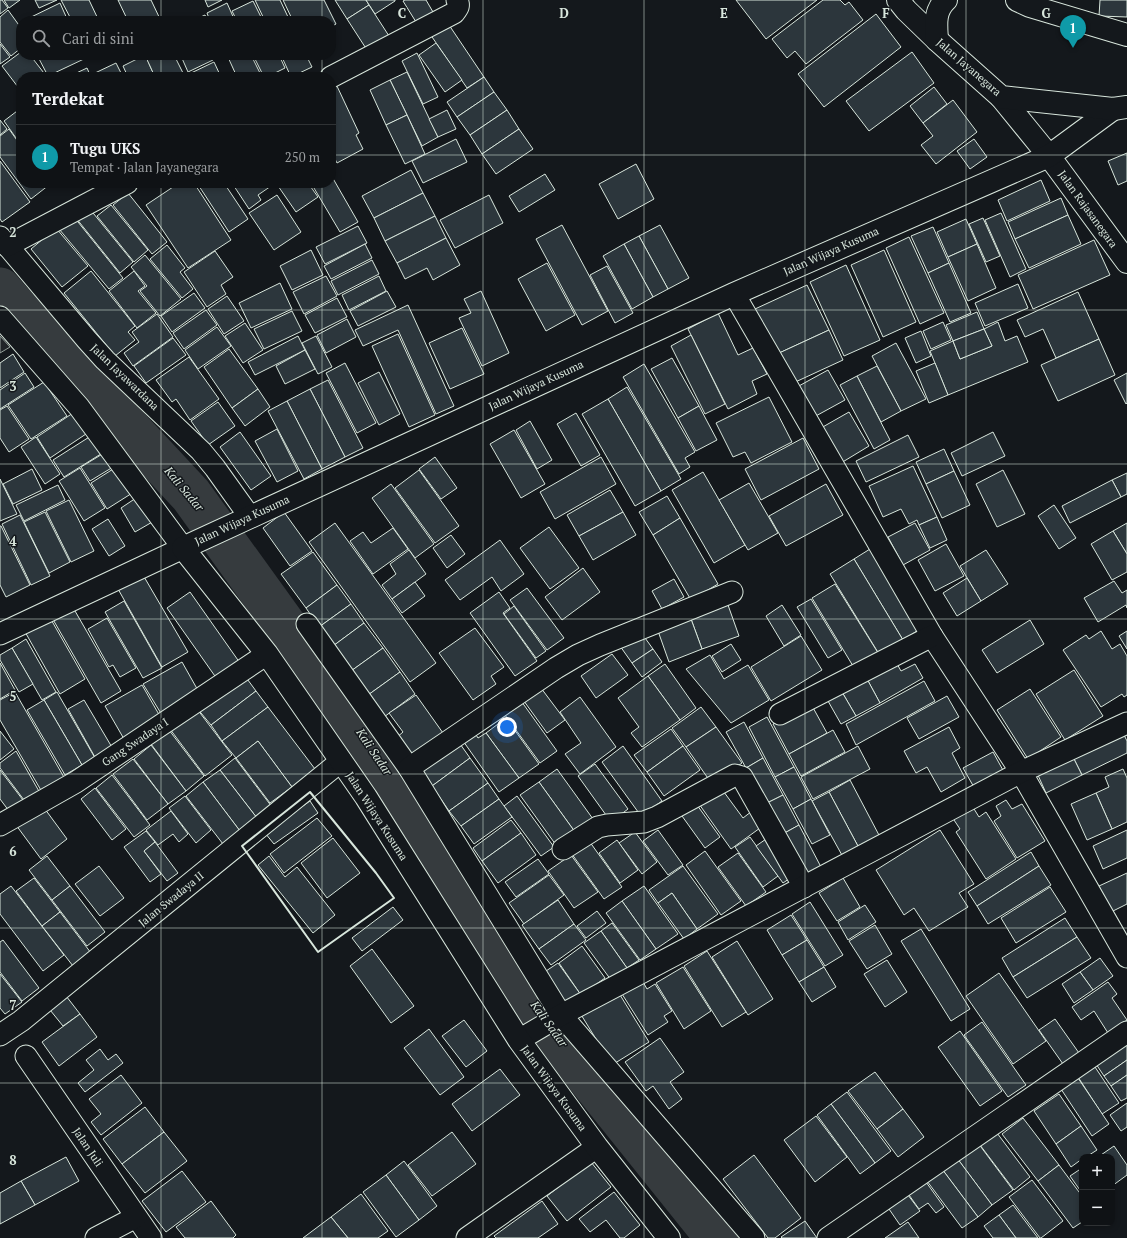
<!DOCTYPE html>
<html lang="id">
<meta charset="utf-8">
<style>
:root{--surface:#0f1215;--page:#181b1e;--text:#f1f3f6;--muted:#9b9ea0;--line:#2f3234;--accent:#8c9099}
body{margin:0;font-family:"PT Serif",serif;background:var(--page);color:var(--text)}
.controls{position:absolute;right:12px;bottom:12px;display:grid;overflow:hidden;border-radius:8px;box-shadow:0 2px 6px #0003}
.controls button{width:36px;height:36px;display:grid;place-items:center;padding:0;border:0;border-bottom:1px solid var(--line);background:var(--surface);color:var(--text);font:20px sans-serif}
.you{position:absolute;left:507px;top:727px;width:14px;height:14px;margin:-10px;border:3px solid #fff;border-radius:50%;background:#1a73e8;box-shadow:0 0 0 6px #1a73e833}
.badge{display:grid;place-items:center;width:26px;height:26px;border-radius:50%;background:var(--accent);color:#fff;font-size:13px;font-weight:700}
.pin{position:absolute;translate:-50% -33px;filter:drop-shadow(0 1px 2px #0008)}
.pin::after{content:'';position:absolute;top:21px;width:14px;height:12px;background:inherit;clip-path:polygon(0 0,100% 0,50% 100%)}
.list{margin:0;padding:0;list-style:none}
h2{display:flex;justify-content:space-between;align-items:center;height:52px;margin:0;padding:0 16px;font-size:17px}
h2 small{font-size:13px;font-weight:400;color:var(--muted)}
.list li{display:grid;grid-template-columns:26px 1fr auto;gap:12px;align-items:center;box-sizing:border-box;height:64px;padding:0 16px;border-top:1px solid var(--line)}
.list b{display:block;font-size:15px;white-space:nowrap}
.list p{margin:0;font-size:13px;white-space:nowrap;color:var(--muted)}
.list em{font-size:13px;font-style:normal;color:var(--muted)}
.icon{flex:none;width:22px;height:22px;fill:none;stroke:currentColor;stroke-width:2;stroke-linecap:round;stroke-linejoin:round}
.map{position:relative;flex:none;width:1127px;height:1238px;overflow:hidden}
.search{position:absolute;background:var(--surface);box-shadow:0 2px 6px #0003;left:16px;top:16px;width:320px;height:44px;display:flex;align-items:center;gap:10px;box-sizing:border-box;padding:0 14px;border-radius:16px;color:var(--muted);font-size:15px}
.panel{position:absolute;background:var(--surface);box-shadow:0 2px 6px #0003;left:16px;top:72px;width:320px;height:116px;border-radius:16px}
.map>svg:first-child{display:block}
.green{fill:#202428;stroke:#939e99}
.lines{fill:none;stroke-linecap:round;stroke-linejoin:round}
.river{stroke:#363b3e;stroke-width:43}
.building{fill:#2c363c;stroke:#d8e6dc}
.minor-casing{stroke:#d8e6dc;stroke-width:23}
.tertiary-casing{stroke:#d8e6dc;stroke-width:24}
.secondary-casing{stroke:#d8e6dc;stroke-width:24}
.minor{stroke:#14181c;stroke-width:21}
.tertiary{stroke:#14181c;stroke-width:22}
.secondary{stroke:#14181c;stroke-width:22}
.wall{stroke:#d8e6dc;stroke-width:2}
.grid{fill:none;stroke:#d8e6dc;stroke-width:1;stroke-opacity:0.55}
.labels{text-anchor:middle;stroke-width:3;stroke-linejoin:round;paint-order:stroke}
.street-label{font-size:11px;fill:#d8e6dc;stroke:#14181c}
.water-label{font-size:12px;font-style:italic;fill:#d8e6dc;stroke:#14181c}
.grid-label{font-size:13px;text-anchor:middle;font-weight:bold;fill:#d8e6dc;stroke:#14181c;stroke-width:3;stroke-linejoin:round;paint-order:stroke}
</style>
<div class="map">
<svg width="1127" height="1238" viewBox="0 0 1127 1238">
<rect width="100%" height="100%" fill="#14181c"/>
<polygon class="green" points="0,336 10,347 0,353"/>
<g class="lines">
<polyline class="river" points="0,289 13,304 191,495 328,685 396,784 520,984 579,1066 717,1238"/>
</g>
<g class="building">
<polygon points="0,0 2,0 8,8 0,14"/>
<polygon points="4,0 20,0 9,8"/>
<polygon points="35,0 57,0 39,8"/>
<polygon points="61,0 89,0 99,21 72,21"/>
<polygon points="118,0 151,0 161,21 128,21"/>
<polygon points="205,0 222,0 208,7"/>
<polygon points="255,0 280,0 288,17 279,21 265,21"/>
<polygon points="283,0 324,0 336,24 331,27 331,21 293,21"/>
<polygon points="335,0 366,0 369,5 347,19"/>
<polygon points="366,0 395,0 395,1 375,14"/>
<polygon points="405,0 426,0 433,12 416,22 403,1"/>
<polygon points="736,0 817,0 766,39"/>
<polygon points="823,0 840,0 845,5 849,2 863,20 806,64 795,51 787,58 772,39"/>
<polygon points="1100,0 1127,0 1127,17 1099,16"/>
<polygon points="253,1 263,21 237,21 232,11"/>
<polygon points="60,3 68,21 23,21"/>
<polygon points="227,3 235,21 210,21 207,13"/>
<polygon points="369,5 389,36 367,50 347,19"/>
<polygon points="8,10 21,28 21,48 11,56 0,42 0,17"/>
<polygon points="876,14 901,47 824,107 798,74"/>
<polygon points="205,15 208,21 192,21"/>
<polygon points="288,17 290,21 279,21"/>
<polygon points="447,22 484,77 467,88 430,34"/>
<polygon points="436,43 462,80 445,92 419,55"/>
<polygon points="0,44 10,57 0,64"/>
<polygon points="21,52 21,55 30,55 47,77 21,77 21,91 2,66"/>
<polygon points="912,52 934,83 869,131 846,101"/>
<polygon points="417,53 438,97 423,104 402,61"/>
<polygon points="37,55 85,55 86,58 48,76"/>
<polygon points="145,55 155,77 128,77 123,66"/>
<polygon points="145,55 174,55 185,77 155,77"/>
<polygon points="184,55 211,55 213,60 188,72 181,56"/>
<polygon points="227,55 251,55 262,77 237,77"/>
<polygon points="253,55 279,55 285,68 267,77 264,77"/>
<polygon points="281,55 306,55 312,67 291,77"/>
<polygon points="214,62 221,77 190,77 189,74"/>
<polygon points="116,63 123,77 97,77 95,73"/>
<polygon points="87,68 91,77 71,77 70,76"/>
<polygon points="407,72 438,137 422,146 390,80"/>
<polygon points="484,77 494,92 457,117 447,102"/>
<polygon points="390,80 407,115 386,125 370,90"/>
<polygon points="336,84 359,133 356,135 363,149 337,163 331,151 331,87"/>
<polygon points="934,87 947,104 923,123 910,106"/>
<polygon points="494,92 507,110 470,135 457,117"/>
<polygon points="953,100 977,132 936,164 921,145 933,136 923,123"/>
<polygon points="21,108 21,145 4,121"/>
<polygon points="447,110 456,129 438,137 429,119"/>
<polygon points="507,110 519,129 482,154 470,135"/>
<polygon points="407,115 425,154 405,164 386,125"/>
<polygon points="0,120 7,129 0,135"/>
<polygon points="9,129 21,146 21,183 48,183 49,185 31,199 0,157 0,136"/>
<polygon points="519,129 533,149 496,174 482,154"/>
<polygon points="456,139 467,162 423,183 412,161"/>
<polygon points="974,139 987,157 970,169 957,151"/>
<polygon points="1127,153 1127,181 1118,185 1108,161"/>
<polygon points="0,161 30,202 2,222 0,219"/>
<polygon points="636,164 654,199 618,219 599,184"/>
<polygon points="411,170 423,193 374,218 362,196"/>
<polygon points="545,174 555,190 519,212 509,196"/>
<polygon points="331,175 358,222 340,232 311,183 331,183"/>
<polygon points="1041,180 1050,201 1007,221 998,200"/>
<polygon points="179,183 194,183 231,240 188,268 146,205"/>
<polygon points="197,183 224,183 248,219 229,232"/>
<polygon points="232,183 274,183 274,184 258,195 261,200 249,209"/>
<polygon points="276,183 308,183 318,197 296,212"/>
<polygon points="128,193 167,242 152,254 113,205"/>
<polygon points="423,193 435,216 385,241 374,218"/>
<polygon points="277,195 301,232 274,250 249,213"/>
<polygon points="489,195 503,223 455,248 440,220"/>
<polygon points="1061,198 1068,215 1015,239 1008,222"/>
<polygon points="111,205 148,250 134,262 97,216"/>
<polygon points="89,208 133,262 120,273 76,218"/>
<polygon points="1001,213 1026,269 1010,277 985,220"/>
<polygon points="1068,215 1081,244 1029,268 1015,239"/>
<polygon points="435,216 446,238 397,263 385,241"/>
<polygon points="74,217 123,278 109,289 59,229"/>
<polygon points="983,218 1000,256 986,262 969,224"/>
<polygon points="966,219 977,244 948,257 937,232"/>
<polygon points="562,225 608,311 582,325 536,239"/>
<polygon points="660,225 689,278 668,289 639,236"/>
<polygon points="358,226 367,243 325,264 316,247"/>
<polygon points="933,227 949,263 928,273 911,236"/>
<polygon points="56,228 88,266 62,287 31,249"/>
<polygon points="639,236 668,289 653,297 624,244"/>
<polygon points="909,237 944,313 920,324 886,248"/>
<polygon points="446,238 460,265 433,280 427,268 405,279 397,263"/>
<polygon points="1094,240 1110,275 1033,309 1018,275"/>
<polygon points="365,244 372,258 331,279 324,266"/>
<polygon points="624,244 653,297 632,309 603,256"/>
<polygon points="977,244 996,288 968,301 948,257"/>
<polygon points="167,245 185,268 180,272 193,289 182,298 150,259"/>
<polygon points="311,250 323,275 292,290 280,266"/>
<polygon points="884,250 916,322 883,337 851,265"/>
<polygon points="215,251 233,277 221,285 226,294 207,307 184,272"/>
<polygon points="145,255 181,299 160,316 140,291 147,286 131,267"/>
<polygon points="372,260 379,274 338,295 331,281"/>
<polygon points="547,263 575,315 546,331 518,279"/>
<polygon points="949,263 971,313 950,322 928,273"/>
<polygon points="846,265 880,340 844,356 810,282"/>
<polygon points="607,266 633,313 615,323 590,275"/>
<polygon points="91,271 135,326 128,332 135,340 115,356 64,293"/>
<polygon points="134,271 145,286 138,291 156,313 137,328 109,291"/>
<polygon points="326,276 337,296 304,314 293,292"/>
<polygon points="379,276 386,291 349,310 342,295"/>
<polygon points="280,283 292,309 251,328 239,303"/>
<polygon points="1018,284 1028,308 985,326 975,303"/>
<polygon points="807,285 829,330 777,354 755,309"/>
<polygon points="387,291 396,307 358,326 350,311"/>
<polygon points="481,291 509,353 482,366 459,318 471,313 464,299"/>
<polygon points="1078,292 1099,339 1056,358 1043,329 1025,337 1017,320"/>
<polygon points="194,293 205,308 172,332 161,316"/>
<polygon points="227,296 244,321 224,334 208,309"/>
<polygon points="337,298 347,317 315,333 305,315"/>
<polygon points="408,305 454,406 436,414 398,330 363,346 355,330"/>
<polygon points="206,310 217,325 184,349 173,333"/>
<polygon points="292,311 302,331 264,349 254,329"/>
<polygon points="977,312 984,329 953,341 946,325"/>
<polygon points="718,313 738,355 753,348 767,374 752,381 757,394 728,409 688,329"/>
<polygon points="157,314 173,337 133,366 124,353 139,342 132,332"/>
<polygon points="347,319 356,337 326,353 317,335"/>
<polygon points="943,322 951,340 931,349 923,331"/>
<polygon points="998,322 1005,341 1017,336 1028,362 948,395 930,351 953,341 960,359 992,346 984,329"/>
<polygon points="245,323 263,350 243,363 225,336"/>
<polygon points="217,327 231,346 198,369 185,350"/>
<polygon points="462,328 484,374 450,389 429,343"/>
<polygon points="984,329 992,346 960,359 953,341"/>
<polygon points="829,330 843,360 791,384 777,354"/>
<polygon points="921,331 931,356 916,363 905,338"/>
<polygon points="398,334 435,415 409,427 372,346"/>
<polygon points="691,335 725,404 705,414 671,346"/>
<polygon points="298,336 305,350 255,375 248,362"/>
<polygon points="316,336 332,367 318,374 302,343"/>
<polygon points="173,338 186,355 146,383 134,366"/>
<polygon points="1099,339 1115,375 1058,401 1041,365"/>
<polygon points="896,343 926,399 901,411 872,356"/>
<polygon points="229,349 258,389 232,408 204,367"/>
<polygon points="305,350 315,369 285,384 276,366"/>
<polygon points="13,354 24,372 0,388 0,363"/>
<polygon points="189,357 219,399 190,420 176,399 172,402 156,380"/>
<polygon points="672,358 699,406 678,418 651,369"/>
<polygon points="345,363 376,423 357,433 326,373"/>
<polygon points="935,363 948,395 929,403 916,371"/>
<polygon points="644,364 695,452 685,458 690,467 679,474 623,377"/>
<polygon points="877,366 901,411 881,422 857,376"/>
<polygon points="828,370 845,400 814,417 797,387"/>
<polygon points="379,372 400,414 379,425 358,383"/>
<polygon points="25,373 34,387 0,409 0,390"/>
<polygon points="1127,373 1127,403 1126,404 1114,380"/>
<polygon points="857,376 890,440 874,449 840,385"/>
<polygon points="328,380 363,448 345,457 310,389"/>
<polygon points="44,382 67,416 31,439 8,405"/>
<polygon points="627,387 681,479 661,491 608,399"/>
<polygon points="258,389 270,407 245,426 232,408"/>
<polygon points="310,389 345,457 322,469 287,401"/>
<polygon points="769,397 792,442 751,463 745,452 733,457 716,423"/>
<polygon points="608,399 661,491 635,506 582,414"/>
<polygon points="287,401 322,469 304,479 268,411"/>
<polygon points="218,402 235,426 208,445 191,421"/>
<polygon points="7,406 29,439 9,452 0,438 0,410"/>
<polygon points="699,406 717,440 696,451 678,418"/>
<polygon points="849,412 869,446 841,463 821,428"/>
<polygon points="73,413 86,434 50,458 37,437"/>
<polygon points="576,413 600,455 581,466 557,424"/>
<polygon points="530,421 552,460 537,469 516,430"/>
<polygon points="277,429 298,471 277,482 255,441"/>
<polygon points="514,430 545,484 521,498 490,444"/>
<polygon points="240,432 271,476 251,490 220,447"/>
<polygon points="993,432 1005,456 962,476 951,453"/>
<polygon points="94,434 104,452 64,477 53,460"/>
<polygon points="908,435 919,457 866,482 856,461"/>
<polygon points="36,437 60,474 45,484 21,447"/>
<polygon points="803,438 819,469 761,500 745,469"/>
<polygon points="944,449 954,471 926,484 916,462"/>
<polygon points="109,450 118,464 90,481 81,467"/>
<polygon points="435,457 457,488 441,499 419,469"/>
<polygon points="601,457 616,484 555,519 540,492"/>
<polygon points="121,464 137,490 107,509 91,483"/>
<polygon points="913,466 937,517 919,525 917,520 909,524 901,509 883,517 869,486"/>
<polygon points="80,468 105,508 84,521 59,481"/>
<polygon points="32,469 42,490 13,504 3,484"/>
<polygon points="419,470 459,526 435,543 395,488"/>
<polygon points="1003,470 1025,514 997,527 976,484"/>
<polygon points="954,471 970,505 942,518 926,484"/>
<polygon points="703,472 745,545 714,563 672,490"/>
<polygon points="1127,473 1127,494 1121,497 1112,480"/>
<polygon points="0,479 17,514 0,521"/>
<polygon points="1112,480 1121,497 1070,523 1062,506"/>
<polygon points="749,483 778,533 748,550 719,500"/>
<polygon points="391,484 434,544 415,558 372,498"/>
<polygon points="826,484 843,515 786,546 769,516"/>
<polygon points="58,485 65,500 24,521 16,505"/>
<polygon points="610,490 623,512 579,536 567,515"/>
<polygon points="139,496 154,521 135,532 121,508"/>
<polygon points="667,496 680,518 653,535 639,512"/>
<polygon points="69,500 94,551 71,562 46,511"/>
<polygon points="1054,505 1076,538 1059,549 1038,516"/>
<polygon points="45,512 70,562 49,573 24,522"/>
<polygon points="284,512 312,551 290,566 263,528"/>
<polygon points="623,512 636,535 593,560 579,536"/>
<polygon points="20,515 50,576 31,585 2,524"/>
<polygon points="937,517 947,540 930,548 919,525"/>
<polygon points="680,518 718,584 691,600 653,535"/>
<polygon points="108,519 125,546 109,556 92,529"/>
<polygon points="335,523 436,663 410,682 309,542"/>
<polygon points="915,523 930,550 903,565 888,537"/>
<polygon points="1127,523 1127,554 1113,531"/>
<polygon points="0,526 1,526 30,585 6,597 0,585"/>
<polygon points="549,527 579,568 550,589 520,548"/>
<polygon points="393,528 408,549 373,574 350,541 363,532 371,543"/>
<polygon points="1113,531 1127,554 1127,572 1112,580 1091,544"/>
<polygon points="451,535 465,554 447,568 433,548"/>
<polygon points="500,540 524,574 501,591 492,577 460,600 445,580"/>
<polygon points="946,544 964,576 935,591 918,560"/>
<polygon points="870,549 920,629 903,640 854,559"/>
<polygon points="409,550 426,574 392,599 382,585 396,574 390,564"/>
<polygon points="986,550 1008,584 981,601 960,566"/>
<polygon points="313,552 337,585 306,608 281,574"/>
<polygon points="854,559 903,640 879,654 830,574"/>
<polygon points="583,568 600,592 562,620 545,597"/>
<polygon points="143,575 188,652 162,667 118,589"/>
<polygon points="967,578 981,601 957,616 943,593"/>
<polygon points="674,579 684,597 662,609 652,591"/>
<polygon points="1114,581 1122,593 1127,590 1127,608 1126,605 1098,622 1084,598"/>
<polygon points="415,582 425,596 402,613 392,599"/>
<polygon points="835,584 880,656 856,671 812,598"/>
<polygon points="337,585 351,604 319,627 306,608"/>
<polygon points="527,588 564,638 547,650 510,600"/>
<polygon points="190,592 240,663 217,679 167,608"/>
<polygon points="499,592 510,608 503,613 537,661 515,676 470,613"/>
<polygon points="811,599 842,650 828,658 797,607"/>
<polygon points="124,601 162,668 143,678 105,612"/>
<polygon points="71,604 121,691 101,703 51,616"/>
<polygon points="351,604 364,623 333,646 319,627"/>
<polygon points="728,605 739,636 702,649 691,619"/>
<polygon points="782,605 801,635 784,646 766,616"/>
<polygon points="514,606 546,651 536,658 504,614"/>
<polygon points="49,616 85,679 60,694 24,630"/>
<polygon points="107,618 136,668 120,677 113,665 109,667 88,629"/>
<polygon points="691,619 702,649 669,662 658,631"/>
<polygon points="1030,620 1044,644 997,673 982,650"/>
<polygon points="364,623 383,648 351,671 333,646"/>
<polygon points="475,628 504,667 491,676 496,684 473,700 439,653"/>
<polygon points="640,631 653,649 632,663 620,646"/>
<polygon points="1101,631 1112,649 1120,644 1127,656 1127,695 1124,697 1122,694 1101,707 1063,650 1086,635 1089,639"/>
<polygon points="1127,631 1127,649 1119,636"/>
<polygon points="801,636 822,670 771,701 751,667"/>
<polygon points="26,639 56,692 42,700 12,648"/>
<polygon points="731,644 741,660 722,672 712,656"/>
<polygon points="12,648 33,684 19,692 0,660 0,655"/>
<polygon points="383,648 400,672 368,695 351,671"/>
<polygon points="653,649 662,662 642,677 632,663"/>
<polygon points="612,654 628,675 596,698 581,676"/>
<polygon points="710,655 724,679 748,665 769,700 731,723 686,669"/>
<polygon points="182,662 200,694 162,715 143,684"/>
<polygon points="896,662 901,671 915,664 923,678 880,703 867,679"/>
<polygon points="0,663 15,690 0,699"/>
<polygon points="665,664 696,708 680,720 648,676"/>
<polygon points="1074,670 1103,716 1065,740 1036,694"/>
<polygon points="242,672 256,691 211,725 196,707"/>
<polygon points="400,672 415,694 384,717 368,695"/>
<polygon points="648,676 680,720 642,747 631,733 639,727 618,698"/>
<polygon points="867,679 880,703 856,716 842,692"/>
<polygon points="924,681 935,701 856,745 846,724"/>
<polygon points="538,684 565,720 547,733 521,697"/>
<polygon points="142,685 161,718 124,739 105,706"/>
<polygon points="1030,689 1061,737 1028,759 997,710"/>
<polygon points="256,691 268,707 222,741 211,725"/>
<polygon points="15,692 65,779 42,792 0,720 0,700"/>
<polygon points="57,692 95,758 82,765 44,700"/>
<polygon points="842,692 856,716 841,724 828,701"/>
<polygon points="416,695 443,733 410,757 396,738 403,732 389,713"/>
<polygon points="947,696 959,717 919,739 907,718"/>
<polygon points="580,697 616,747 580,774 565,754 581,743 560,712"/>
<polygon points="519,698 557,751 540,763 502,711"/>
<polygon points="44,700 82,765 65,775 27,710"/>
<polygon points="84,700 113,749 96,759 68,709"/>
<polygon points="811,704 827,733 789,754 773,724"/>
<polygon points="194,705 232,755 205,776 167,725"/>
<polygon points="268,707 315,769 292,787 258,741 236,758 222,741"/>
<polygon points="701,707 716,727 686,747 672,728"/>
<polygon points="767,717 794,767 775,777 749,727"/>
<polygon points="506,718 539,764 519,778 486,733"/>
<polygon points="744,722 763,758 746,768 726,732"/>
<polygon points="716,727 742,763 712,784 686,747"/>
<polygon points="949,727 960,748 952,753 965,778 941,792 927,767 916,773 904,751"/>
<polygon points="671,729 683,746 647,772 634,755"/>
<polygon points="169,730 204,776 186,791 151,744"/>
<polygon points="473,730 478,738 486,733 519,778 499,792 461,738"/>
<polygon points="833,730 845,752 801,776 789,754"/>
<polygon points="0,731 14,749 0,760"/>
<polygon points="1122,731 1127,741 1127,753 1082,775 1072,755"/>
<polygon points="258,741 292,787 270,803 236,758"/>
<polygon points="458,741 470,758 432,786 420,769"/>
<polygon points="151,745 186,791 168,804 134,759"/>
<polygon points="623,746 662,801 641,816 602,762"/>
<polygon points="683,746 700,770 664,796 647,772"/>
<polygon points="858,746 870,769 813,799 801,777"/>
<polygon points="16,751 40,793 27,804 0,768 0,763"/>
<polygon points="993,752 1004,772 975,789 963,768"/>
<polygon points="1072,755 1082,775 1046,793 1037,773"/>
<polygon points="235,758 272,807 257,818 220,770"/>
<polygon points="470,758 488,783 449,811 432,786"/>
<polygon points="763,758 783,795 765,804 746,768"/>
<polygon points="133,759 168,804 147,820 113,774"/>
<polygon points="595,764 628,809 611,822 578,776"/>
<polygon points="794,767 811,799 793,809 775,777"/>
<polygon points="557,769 593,819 575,832 539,782"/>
<polygon points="1123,769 1127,778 1127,822 1112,829 1096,793 1109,787 1105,777"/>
<polygon points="0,770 26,804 12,815 0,799"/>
<polygon points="220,770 257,818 240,831 203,782"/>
<polygon points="112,775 150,825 134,837 96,788"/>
<polygon points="850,780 880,837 859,848 829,792"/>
<polygon points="203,782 240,831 223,844 186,796"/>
<polygon points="539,782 575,832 556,845 520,795"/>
<polygon points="488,783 499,799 461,826 449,811"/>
<polygon points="95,788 126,829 112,840 81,799"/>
<polygon points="721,788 743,818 756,808 767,823 731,849 699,804"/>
<polygon points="829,792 859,848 843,857 812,801"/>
<polygon points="1096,793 1112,829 1087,840 1071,804"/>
<polygon points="783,795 799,825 781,835 765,804"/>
<polygon points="185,796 211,830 196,843 169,808"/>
<polygon points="517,796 554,847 541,856 504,806"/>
<polygon points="499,799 512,817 474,844 461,826"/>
<polygon points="811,799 830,835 812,844 793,809"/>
<polygon points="1006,800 1012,809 1022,804 1045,841 1017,858 994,821 1001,816 996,806"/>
<polygon points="310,801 318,813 274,844 265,833"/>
<polygon points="971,804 979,817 986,812 1016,859 986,879 956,832 960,829 952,817"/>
<polygon points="42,805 67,839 41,859 16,825"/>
<polygon points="697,805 720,837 705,848 682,816"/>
<polygon points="171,811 188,834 179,842 173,834 158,845 146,830"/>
<polygon points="317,818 332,836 284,873 270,854"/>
<polygon points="511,820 521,833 482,861 473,848"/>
<polygon points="799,825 821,867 804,876 781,835"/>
<polygon points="658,830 683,865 668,875 643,841"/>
<polygon points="940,830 974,884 959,893 968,907 929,931 914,908 904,915 876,870"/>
<polygon points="1127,830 1127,858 1103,869 1093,846"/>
<polygon points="146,831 155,842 144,851 161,874 150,882 124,847"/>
<polygon points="635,832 657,862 642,874 619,843"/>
<polygon points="521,833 536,855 498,883 482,861"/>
<polygon points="750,837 778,876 763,887 735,847"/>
<polygon points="769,837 796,874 783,883 756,846"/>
<polygon points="333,838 360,873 327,898 301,863"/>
<polygon points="587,838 622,887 604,899 569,850"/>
<polygon points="617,840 638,870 620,883 599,853"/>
<polygon points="155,842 178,873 167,881 144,851"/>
<polygon points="705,851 741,901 721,915 686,865"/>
<polygon points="1031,852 1039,866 977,906 968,892"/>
<polygon points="738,853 766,892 746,906 718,867"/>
<polygon points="571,855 598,892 574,908 548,871"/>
<polygon points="47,856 70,886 52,900 29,870"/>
<polygon points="269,856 285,877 297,867 335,915 313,933 258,865"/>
<polygon points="538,859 549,874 516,897 505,882"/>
<polygon points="99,866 124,898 100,916 75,884"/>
<polygon points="683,866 718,914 697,929 672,893 658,903 649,890"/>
<polygon points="1039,866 1051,885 988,924 977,906"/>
<polygon points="1127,873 1127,904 1111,912 1099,886"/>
<polygon points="549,875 564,895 524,924 509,903"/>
<polygon points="34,878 60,912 42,926 16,891"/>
<polygon points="843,878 860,907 837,921 819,893"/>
<polygon points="11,886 64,955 43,971 0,914 0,894"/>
<polygon points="70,886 105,932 87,946 52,900"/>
<polygon points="644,886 678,934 656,949 622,901"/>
<polygon points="1050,887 1066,912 1016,943 1001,918"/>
<polygon points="672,893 697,929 684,939 658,903"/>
<polygon points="558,900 574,924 539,949 522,925"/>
<polygon points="622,901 656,949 640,960 606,913"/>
<polygon points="810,902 843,955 825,966 792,914"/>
<polygon points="865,905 876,922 848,940 838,922"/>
<polygon points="393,907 403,920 362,951 352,938"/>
<polygon points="597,911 606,923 586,938 577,926"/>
<polygon points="60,912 91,953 73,966 42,926"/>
<polygon points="791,915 807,940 782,955 767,930"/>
<polygon points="1065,918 1077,937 1013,977 1002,958"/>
<polygon points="612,923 639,960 627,968 601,931"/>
<polygon points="574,924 586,940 551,965 539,949"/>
<polygon points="875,925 892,954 867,969 849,941"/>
<polygon points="921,929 970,1009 951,1021 901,941"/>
<polygon points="601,931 627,968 611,980 584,943"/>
<polygon points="1077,937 1091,958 1027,998 1013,977"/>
<polygon points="3,940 39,988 22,1001 0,972 0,942"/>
<polygon points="807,940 824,967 799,982 782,955"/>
<polygon points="737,941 773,999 748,1015 712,957"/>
<polygon points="582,946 605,978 581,995 559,963"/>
<polygon points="372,949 414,1006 391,1023 350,966"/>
<polygon points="707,951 746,1012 722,1027 684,966"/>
<polygon points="1100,958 1113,976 1093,990 1080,972"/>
<polygon points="887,960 907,992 885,1007 864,974"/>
<polygon points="558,963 581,995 563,1008 540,975"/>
<polygon points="683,967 711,1011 684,1029 656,983"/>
<polygon points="824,967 836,987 812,1002 799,982"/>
<polygon points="1080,972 1093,990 1074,1003 1062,984"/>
<polygon points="999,973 1046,1041 1013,1064 966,996"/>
<polygon points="0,974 22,1002 5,1014 0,1008"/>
<polygon points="643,982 647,989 655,984 672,1011 664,1016 668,1022 648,1035 622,994"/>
<polygon points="1108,982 1117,994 1112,998 1127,1020 1108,1033 1094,1011 1081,1020 1072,1007"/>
<polygon points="617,990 649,1042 612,1065 580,1013"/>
<polygon points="63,992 80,1014 63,1026 46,1005"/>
<polygon points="80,1014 97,1037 59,1066 42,1042"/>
<polygon points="1055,1019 1079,1053 1063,1064 1039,1030"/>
<polygon points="464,1020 487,1051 466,1067 442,1036"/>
<polygon points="982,1022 1026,1085 1008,1097 964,1035"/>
<polygon points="429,1029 464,1077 440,1095 404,1048"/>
<polygon points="960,1031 1002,1091 980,1106 938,1047"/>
<polygon points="660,1038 684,1072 670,1082 682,1099 669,1109 653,1086 646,1091 625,1062"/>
<polygon points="1127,1043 1127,1060 1104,1076 1096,1064"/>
<polygon points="100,1049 108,1060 116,1054 123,1063 85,1092 78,1083 94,1070 86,1060"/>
<polygon points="1127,1060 1127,1075 1111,1086 1104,1076"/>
<polygon points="1095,1067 1119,1103 1102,1114 1078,1077"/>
<polygon points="500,1069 520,1095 472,1131 452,1104"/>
<polygon points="875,1072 903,1109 877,1129 848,1091"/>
<polygon points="121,1075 142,1103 101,1135 91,1122 101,1114 89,1099"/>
<polygon points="1127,1075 1127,1098 1121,1101 1111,1086"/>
<polygon points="1078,1078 1109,1124 1092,1136 1061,1089"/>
<polygon points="847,1092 891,1151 875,1163 831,1104"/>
<polygon points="1059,1094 1081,1126 1056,1144 1034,1111"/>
<polygon points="1127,1103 1127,1127 1121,1131 1110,1115"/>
<polygon points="831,1104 875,1163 860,1174 817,1115"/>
<polygon points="145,1107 164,1132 122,1164 103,1139"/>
<polygon points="903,1109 924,1137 898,1157 877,1129"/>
<polygon points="816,1116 847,1157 815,1182 784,1140"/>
<polygon points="1023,1118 1059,1165 1038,1181 1002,1134"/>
<polygon points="1081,1126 1097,1150 1086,1157 1082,1157 1082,1159 1071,1167 1056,1144"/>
<polygon points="164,1132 187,1161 145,1193 122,1164"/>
<polygon points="452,1132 476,1164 432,1196 408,1165"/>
<polygon points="997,1133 1030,1177 1014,1190 980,1145"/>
<polygon points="978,1143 1013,1190 992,1205 957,1158"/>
<polygon points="1114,1146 1127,1165 1127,1175 1112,1186 1112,1157 1098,1157"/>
<polygon points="754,1155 801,1218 775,1238 768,1238 723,1179"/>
<polygon points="66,1157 79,1181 35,1205 21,1181"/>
<polygon points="957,1158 992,1205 978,1217 942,1169"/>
<polygon points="404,1161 437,1206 419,1220 386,1175"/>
<polygon points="591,1162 611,1187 567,1221 547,1196"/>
<polygon points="1059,1165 1082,1196 1082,1222 1073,1228 1038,1181"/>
<polygon points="1082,1168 1082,1193 1070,1176"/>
<polygon points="942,1169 978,1217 962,1228 927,1181"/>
<polygon points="182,1171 206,1202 166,1232 142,1201"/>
<polygon points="386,1175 419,1220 396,1237 363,1192"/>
<polygon points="1032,1180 1063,1221 1041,1238 1040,1238 1009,1197"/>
<polygon points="21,1181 35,1205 0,1224 0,1193"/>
<polygon points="926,1182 944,1207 936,1213 928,1203 919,1209 909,1195"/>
<polygon points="614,1192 640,1225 624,1238 620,1238 606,1220 590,1232 579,1219"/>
<polygon points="361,1194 388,1231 378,1238 348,1238 331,1217"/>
<polygon points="908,1195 920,1211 900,1225 889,1209"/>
<polygon points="211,1201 236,1235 233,1238 185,1238 176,1227"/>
<polygon points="542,1201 558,1224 538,1238 496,1238 494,1236"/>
<polygon points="1013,1205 1038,1238 1016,1238 999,1215"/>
<polygon points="999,1215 1016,1238 993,1238 984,1226"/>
<polygon points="331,1217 348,1238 303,1238"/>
<polygon points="805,1221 817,1238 782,1238 781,1237"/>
<polygon points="908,1222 919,1238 885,1238"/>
</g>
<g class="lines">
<defs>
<g id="minor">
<path d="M 331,77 L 454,13 C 458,8 460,6 457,0"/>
<polyline points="0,237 87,340 105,360 201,451 215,468 250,517"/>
<polyline points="7,246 127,183"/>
<polyline points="734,294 932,636 1021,772 1127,957"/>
<polyline points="0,317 79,407 183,548 0,634"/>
<polyline points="307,624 409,768 561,1015 754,1238"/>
<polyline points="780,714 932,636"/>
<polyline points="409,768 556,668 578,655 600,645 732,592"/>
<polyline points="0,825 76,782 267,654"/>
<polyline points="563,849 598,827 607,825 644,822 657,817 735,775 742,777 804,887"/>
<polyline points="0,1035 21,1021 341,761"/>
<polyline points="519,1040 561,1015 1021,772 1127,723"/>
<polyline points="26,1056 151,1238"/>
<polyline points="96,1238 136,1217"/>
<polyline points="467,1238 597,1147"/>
<polyline points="828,1238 1127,1032"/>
</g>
<g id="tertiary">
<polyline points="1001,97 1049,156 1127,262"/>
<polyline points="669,1238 597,1147 519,1040 366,797 267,654 183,548 734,294 1049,156 1113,109"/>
</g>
<g id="secondary">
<polyline points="898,0 906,10 937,40 1001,97 1113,109 1127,107"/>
<polyline points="1017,0 1030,6 1127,35"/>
<path d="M 937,40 C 936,25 934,11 946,0"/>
</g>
</defs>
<use href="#minor" class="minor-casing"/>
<use href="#tertiary" class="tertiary-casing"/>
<use href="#secondary" class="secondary-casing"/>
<use href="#minor" class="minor"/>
<use href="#tertiary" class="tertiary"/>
<use href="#secondary" class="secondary"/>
<polygon class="wall" points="310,792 376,873 394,898 318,952 242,846"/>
</g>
<path class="grid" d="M 161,0 L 161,21M 322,0 L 322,21M 483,0 L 483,1238M 644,0 L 644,1238M 805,0 L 805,1238M 966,0 L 966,1238M 161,55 L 161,77M 322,55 L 322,77M 0,155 L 21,155M 331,155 L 1127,155M 161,183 L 161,1238M 322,183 L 322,1238M 0,310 L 1127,310M 0,464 L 1127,464M 0,619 L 1127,619M 0,774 L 1127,774M 0,928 L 1127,928M 0,1083 L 1127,1083"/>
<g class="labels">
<g class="street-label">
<text transform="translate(969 67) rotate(41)" y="4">Jalan Jayanegara</text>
<text transform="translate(1088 209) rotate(54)" y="4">Jalan Rajasanegara</text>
<text transform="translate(831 251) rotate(-24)" y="4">Jalan Wijaya Kusuma</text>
<text transform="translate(125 377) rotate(44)" y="4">Jalan Jayawardana</text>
<text transform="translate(536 385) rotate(-25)" y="4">Jalan Wijaya Kusuma</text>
<text transform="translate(242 520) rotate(-25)" y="4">Jalan Wijaya Kusuma</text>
<text transform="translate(135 742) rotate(-34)" y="4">Gang Swadaya I</text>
<text transform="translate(377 816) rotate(57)" y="4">Jalan Wijaya Kusuma</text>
<text transform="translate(171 899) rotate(-39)" y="4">Jalan Swadaya II</text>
<text transform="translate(554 1088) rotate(54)" y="4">Jalan Wijaya Kusuma</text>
<text transform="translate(88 1147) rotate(56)" y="4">Jalan Juli</text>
</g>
<g class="water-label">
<text transform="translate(184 489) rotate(50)" y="4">Kali Sadar</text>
<text transform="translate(374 752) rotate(56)" y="4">Kali Sadar</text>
<text transform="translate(549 1024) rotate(54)" y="4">Kali Sadar</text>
</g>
</g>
<g class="grid-label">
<text x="402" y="18">C</text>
<text x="564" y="18">D</text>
<text x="724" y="18">E</text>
<text x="886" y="18">F</text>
<text x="1046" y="18">G</text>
<text x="13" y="237">2</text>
<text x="13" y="391">3</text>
<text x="13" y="546">4</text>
<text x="13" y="701">5</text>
<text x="13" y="856">6</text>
<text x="13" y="1010">7</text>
<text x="13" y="1165">8</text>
</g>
</svg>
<div class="controls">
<button>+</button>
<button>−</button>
</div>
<div class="you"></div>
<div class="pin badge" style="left:1073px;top:48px;background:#0f9aa8">1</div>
<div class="search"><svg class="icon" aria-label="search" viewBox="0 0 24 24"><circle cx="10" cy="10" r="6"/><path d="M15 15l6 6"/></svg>Cari di sini</div>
<section class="panel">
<h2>Terdekat<small></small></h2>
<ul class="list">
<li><span class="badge" style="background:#0f9aa8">1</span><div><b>Tugu UKS</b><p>Tempat · Jalan Jayanegara</p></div><em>250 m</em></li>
</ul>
</section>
</div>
